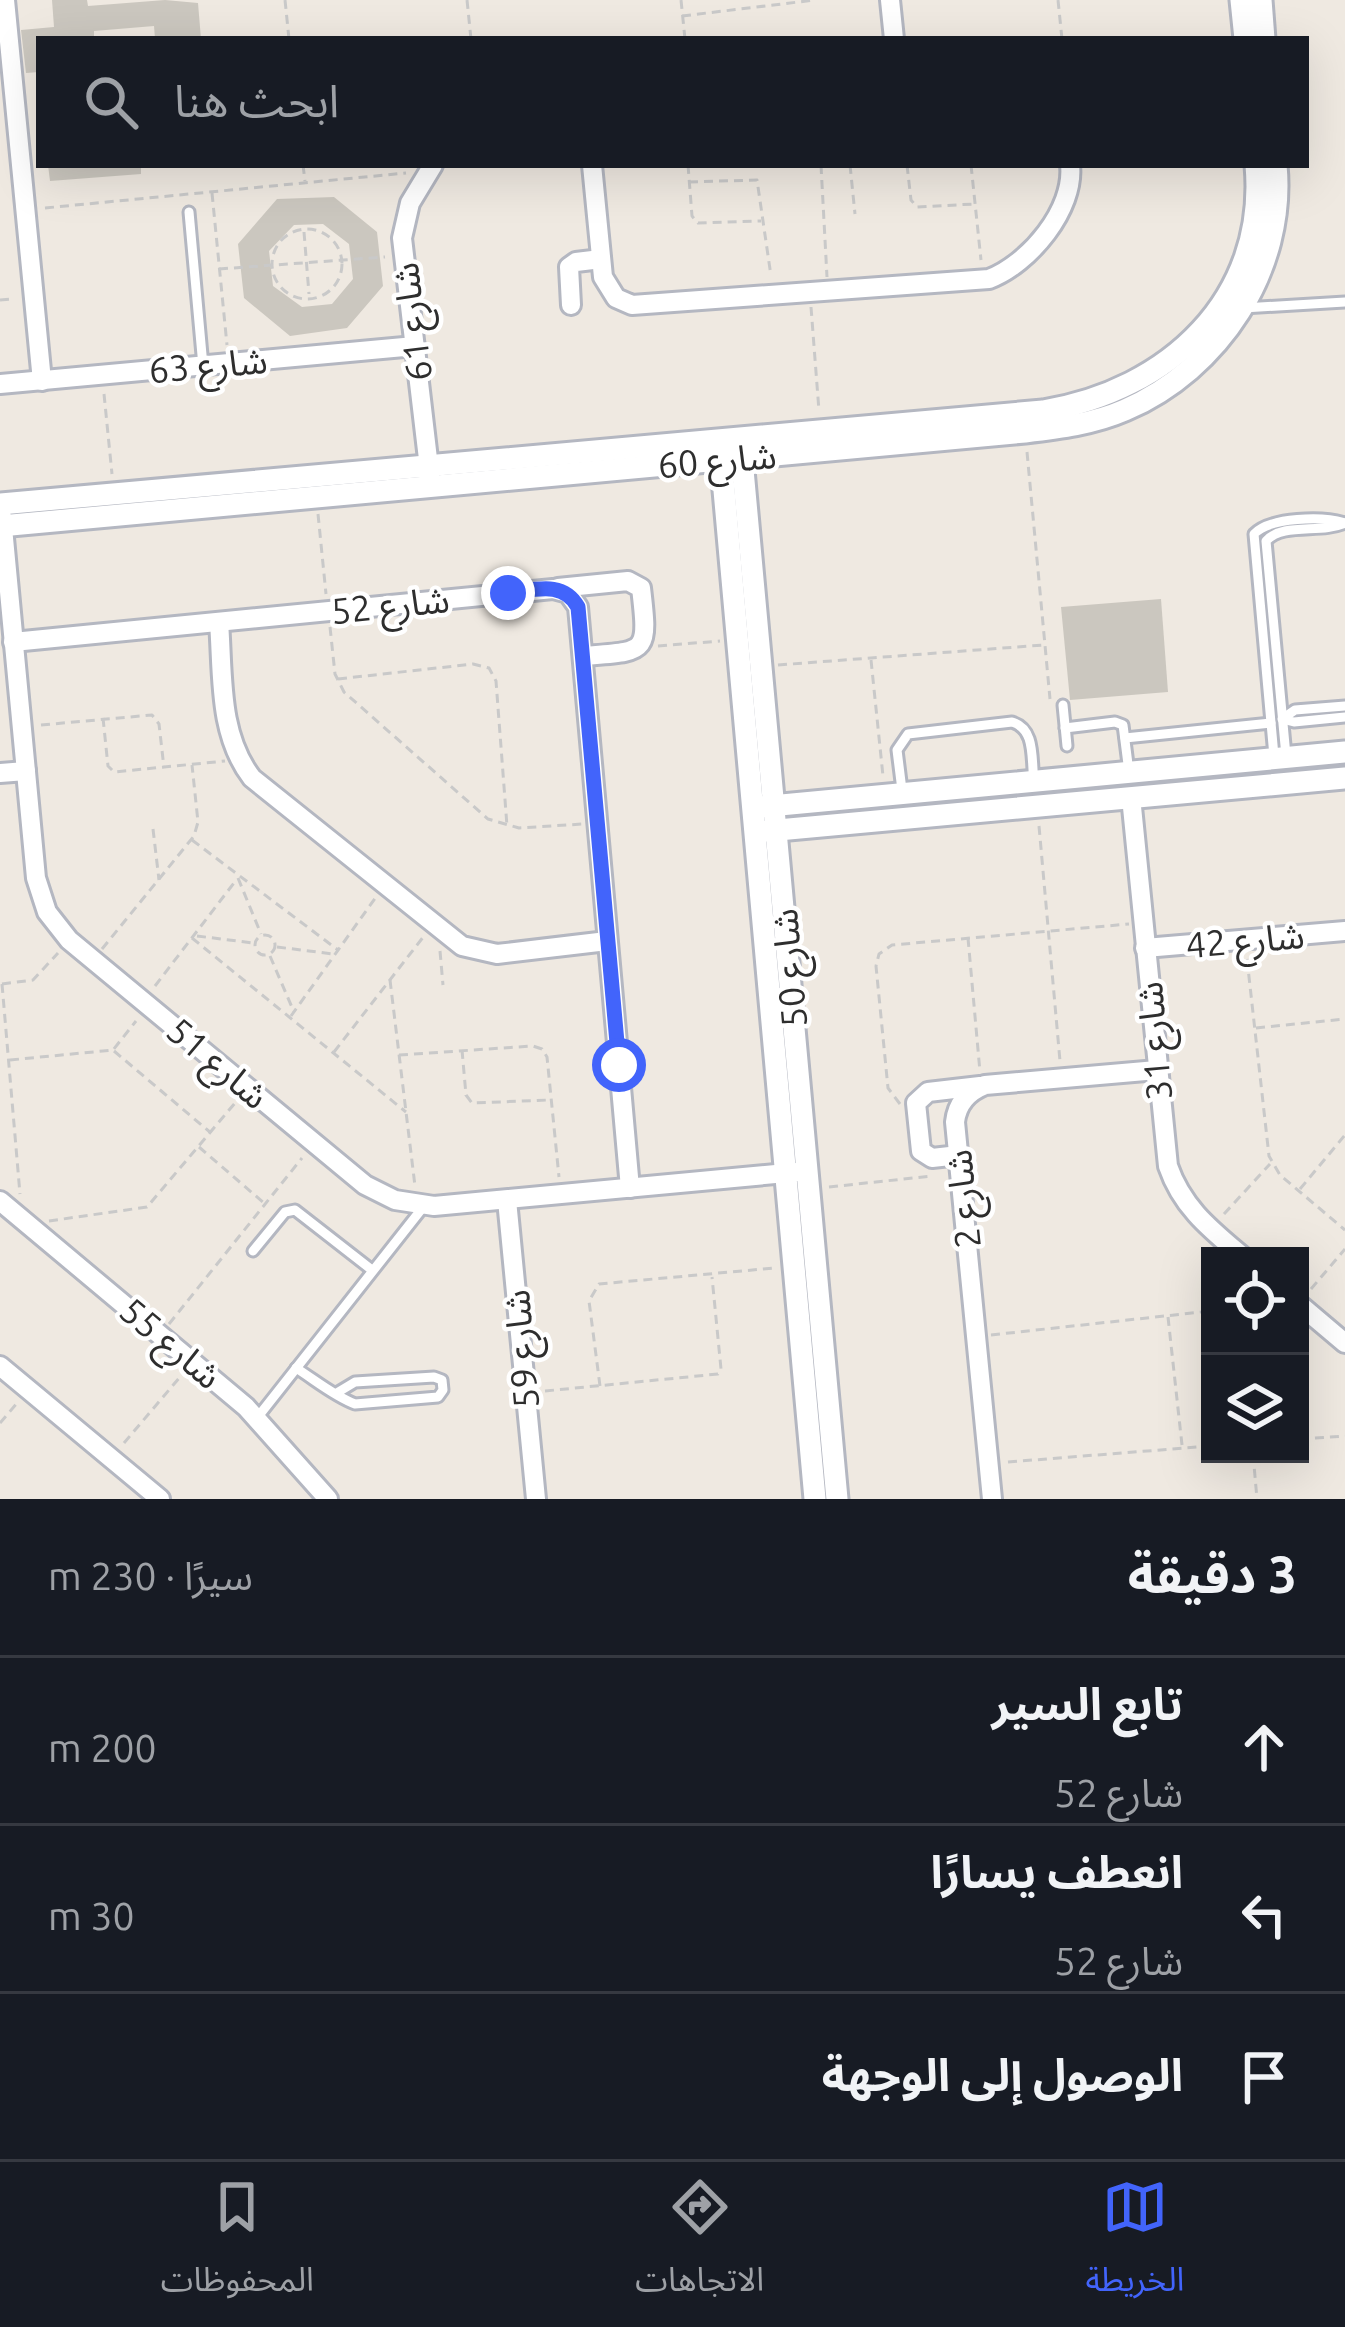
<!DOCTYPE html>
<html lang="ar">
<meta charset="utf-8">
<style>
:root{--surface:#171b24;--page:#242831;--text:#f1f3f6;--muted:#9ea1a6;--line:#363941;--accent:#4264fb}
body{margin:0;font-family:Ubuntu,"Noto Sans Arabic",sans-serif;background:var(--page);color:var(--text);direction:rtl}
.controls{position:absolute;right:36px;bottom:36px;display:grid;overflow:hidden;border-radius:0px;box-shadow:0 12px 48px #0002}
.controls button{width:108px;height:108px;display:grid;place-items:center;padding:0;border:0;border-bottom:3px solid var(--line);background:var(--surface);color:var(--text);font:60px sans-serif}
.stop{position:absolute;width:36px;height:36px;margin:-27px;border:9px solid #4264fb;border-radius:50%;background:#fff}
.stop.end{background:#4264fb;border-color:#fff;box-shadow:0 3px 12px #0008}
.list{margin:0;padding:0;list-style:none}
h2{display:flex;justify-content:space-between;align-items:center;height:156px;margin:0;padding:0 48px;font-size:51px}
h2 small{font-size:39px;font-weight:400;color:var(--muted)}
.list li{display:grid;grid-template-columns:78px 1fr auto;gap:36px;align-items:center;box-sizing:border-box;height:168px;padding:0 48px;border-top:3px solid var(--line)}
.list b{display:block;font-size:45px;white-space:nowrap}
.list p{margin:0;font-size:39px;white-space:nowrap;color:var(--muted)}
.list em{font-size:39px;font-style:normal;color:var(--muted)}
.icon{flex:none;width:66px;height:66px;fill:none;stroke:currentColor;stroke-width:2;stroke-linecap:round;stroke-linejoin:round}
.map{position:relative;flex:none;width:1345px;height:1499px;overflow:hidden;direction:ltr}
.search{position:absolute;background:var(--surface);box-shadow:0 12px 48px #0002;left:36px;right:36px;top:36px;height:132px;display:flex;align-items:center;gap:30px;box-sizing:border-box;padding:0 42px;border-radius:0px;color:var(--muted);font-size:45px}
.sheet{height:660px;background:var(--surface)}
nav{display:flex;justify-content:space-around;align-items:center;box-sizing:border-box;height:168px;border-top:3px solid var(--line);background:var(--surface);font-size:33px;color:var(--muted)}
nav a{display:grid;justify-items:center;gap:6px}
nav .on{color:var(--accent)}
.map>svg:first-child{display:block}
.building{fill:#cbc7bf;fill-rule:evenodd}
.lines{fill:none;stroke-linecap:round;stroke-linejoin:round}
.service-casing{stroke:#b4b7c1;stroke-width:15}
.minor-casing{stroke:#b4b7c1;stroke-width:24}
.tertiary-casing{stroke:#b4b7c1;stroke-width:27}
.path{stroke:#c9c9c9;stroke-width:3;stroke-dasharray:9 6;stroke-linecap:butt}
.service{stroke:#fff;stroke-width:9}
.minor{stroke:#fff;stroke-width:18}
.tertiary{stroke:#fff;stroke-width:21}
.route{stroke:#4264fb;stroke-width:15}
.labels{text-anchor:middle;stroke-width:9;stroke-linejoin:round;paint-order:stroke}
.street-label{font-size:36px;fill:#2e2e2e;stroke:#fff}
</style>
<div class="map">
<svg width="1345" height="1499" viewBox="0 0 1345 1499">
<rect width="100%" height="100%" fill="#efe9e1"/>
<g class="building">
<polygon points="52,0 87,0 88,6 165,0 198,3 201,39 155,39 154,26 94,31 94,39 39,39 39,72 26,73 21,30 54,27"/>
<polygon points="48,165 141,165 141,174 50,181"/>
<path d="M 334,197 L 377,232 L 383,286 L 347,328 L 290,336 L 244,298 L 238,244 L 277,199 ZM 323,224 L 349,244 L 353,279 L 332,304 L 302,307 L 273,286 L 269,251 L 294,225 Z"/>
<polygon points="1161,599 1168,692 1070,700 1061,607"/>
</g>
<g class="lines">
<defs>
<g id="service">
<polyline points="189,212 203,366"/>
<polyline points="1243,308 1345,302"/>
<polyline points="1063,705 1067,746"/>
<polyline points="1345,706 1295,710 1282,719 1294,722 1345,717"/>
<polyline points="1065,728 1115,722 1123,725 1129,772"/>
<polyline points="1125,738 1271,723"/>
<path d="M 1274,756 L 1254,534 C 1270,517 1323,516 1345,523"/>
<path d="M 1286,756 L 1266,541 C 1283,522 1321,534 1345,523"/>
<path d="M 902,790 L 897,750 L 908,734 L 1012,722 C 1036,729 1031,759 1034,781"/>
<polyline points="253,1251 285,1212 295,1210 372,1270"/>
<path d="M 296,1368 C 315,1380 334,1396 355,1404 L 438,1397 L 443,1390 L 442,1380 L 434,1377 L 355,1382 L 335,1394"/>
<polyline points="257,1418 424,1206"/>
</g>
<g id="minor">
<polyline points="5,0 42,381"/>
<polyline points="890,0 894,39"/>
<path d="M 592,165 L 603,277 L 616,298 L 632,305 L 989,279 C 1029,264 1075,209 1070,165"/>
<polyline points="571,305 569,267 576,262 601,259"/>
<polyline points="0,384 415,346"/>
<polyline points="430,476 402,238 410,203 433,165"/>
<polyline points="2,517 36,878 47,912 69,940 365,1185 395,1200 434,1206 797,1172"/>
<path d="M 558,588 L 628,581 L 641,588 C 649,655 647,651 583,656"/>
<path d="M 219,622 C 223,675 218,734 252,778 L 462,946 L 497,954 L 607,941"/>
<polyline points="13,642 553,589 568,593 578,607 630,1188"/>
<polyline points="0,773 26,771"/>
<path d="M 1131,797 L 1168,1166 C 1182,1207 1210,1229 1242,1256"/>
<polyline points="1145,948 1345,931"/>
<polyline points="959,1155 932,1158 921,1151 916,1103 928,1092 980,1086"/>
<polyline points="507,1200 536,1499"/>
<polyline points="0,1201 246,1407 328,1499"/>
<polyline points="1300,1305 1345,1343"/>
<polyline points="0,1366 160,1499"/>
<path d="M 992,1499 L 955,1122 C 957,1104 967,1092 985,1085 L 1157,1070"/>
</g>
<g id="tertiary">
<polyline points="1241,0 1245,39"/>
<polyline points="1261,0 1264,39"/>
<polyline points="720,446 815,1499"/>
<polyline points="741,448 837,1499"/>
<path d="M 0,504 L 1043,411 C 1168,391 1268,299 1256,165"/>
<path d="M 0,526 L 1025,432 C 1059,428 1093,424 1125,410 C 1219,370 1286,269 1276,165"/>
<polyline points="760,807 1345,752"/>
<polyline points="767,831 1345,778"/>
</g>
</defs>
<use href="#service" class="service-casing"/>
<use href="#minor" class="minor-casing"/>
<use href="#tertiary" class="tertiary-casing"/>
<g class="path">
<polyline points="285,0 289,39"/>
<polyline points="467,0 471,39"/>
<polyline points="681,0 685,39"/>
<polyline points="1058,0 1062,39"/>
<polyline points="682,16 815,0"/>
<polyline points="303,165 305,181"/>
<polyline points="688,165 692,216 698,223 761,221"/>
<polyline points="821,165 827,277"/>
<polyline points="850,165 855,214"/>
<polyline points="907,165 911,200 917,207 974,204"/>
<polyline points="971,165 981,260"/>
<polyline points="689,182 757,180 771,276"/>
<polyline points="212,193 227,345"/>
<polyline points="45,208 406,173"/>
<circle cx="307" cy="264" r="35"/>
<polyline points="304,232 309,294"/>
<polyline points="219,269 385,257"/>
<polyline points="0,300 14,299"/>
<polyline points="811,307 819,411"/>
<polyline points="104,394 112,474"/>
<polyline points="1027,452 1050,699"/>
<polyline points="318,514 326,594"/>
<polyline points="330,627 335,674 344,692 488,819 519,828 583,824"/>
<polyline points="658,646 720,641"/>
<polyline points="871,660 883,776"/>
<polyline points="778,665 1043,645"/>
<polyline points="338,679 473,664 489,668 496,681 507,826"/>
<polyline points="103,718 108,766 114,772 225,761"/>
<polyline points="41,725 152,715 159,724 164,768"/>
<polyline points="1039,826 1060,1061"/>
<polyline points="153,829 159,880"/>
<polyline points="192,840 338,950"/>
<polyline points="238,878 261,934"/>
<circle cx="265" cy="945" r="10"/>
<polyline points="197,936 253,943"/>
<polyline points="192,938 406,1112"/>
<polyline points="968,938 980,1072"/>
<polyline points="277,947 333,954"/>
<polyline points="102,949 194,836 198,822 192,765"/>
<polyline points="440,951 443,985"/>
<polyline points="270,956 294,1012"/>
<polyline points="1247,959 1269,1156 1280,1175 1345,1230"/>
<polyline points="390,980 415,1186"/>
<polyline points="2,984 20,1194"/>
<polyline points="2,984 33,980 58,953"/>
<polyline points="155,986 237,879"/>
<polyline points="291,1016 376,897"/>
<polyline points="1256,1028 1345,1019"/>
<polyline points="462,1050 466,1095 472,1103 549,1100"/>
<polyline points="114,1051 211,1133"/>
<polyline points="334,1052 424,936"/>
<polyline points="399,1055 533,1046 542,1049 547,1057 559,1177"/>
<polyline points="10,1060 113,1050 136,1021"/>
<polyline points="900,1104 888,1088 876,966 879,954 892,945 1129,924"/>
<polyline points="199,1147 264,1203"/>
<polyline points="829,1187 932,1176"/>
<polyline points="1300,1189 1345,1135"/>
<polyline points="1224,1214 1270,1164"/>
<polyline points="49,1221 147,1207 235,1103"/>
<polyline points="1311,1289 1345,1249"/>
<polyline points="1168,1317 1182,1445"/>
<polyline points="169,1324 302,1158"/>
<polyline points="991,1335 1210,1311"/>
<polyline points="600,1386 589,1301 599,1284 774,1268"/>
<polyline points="545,1391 718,1374 721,1369 712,1277"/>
<polyline points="0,1423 18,1402"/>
<polyline points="1300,1439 1345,1436"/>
<polyline points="124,1443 180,1377"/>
<polyline points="1253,1454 1257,1499"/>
<polyline points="1008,1462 1210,1446"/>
</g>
<use href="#service" class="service"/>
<use href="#minor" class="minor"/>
<use href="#tertiary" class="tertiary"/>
</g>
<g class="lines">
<path class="route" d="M 508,593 C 535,590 563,580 578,607 L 619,1065"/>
</g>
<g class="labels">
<g class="street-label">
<text transform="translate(412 322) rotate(-97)" y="13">شارع 61</text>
<text transform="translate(208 365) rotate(-5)" y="13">شارع 63</text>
<text transform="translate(717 460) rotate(-5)" y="13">شارع 60</text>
<text transform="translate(390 605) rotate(-6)" y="13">شارع 52</text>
<text transform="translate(1245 940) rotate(-5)" y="13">شارع 42</text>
<text transform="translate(789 968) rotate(-95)" y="13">شارع 50</text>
<text transform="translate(1154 1041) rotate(-95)" y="13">شارع 31</text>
<text transform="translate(218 1063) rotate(40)" y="13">شارع 51</text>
<text transform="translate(963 1199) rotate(-96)" y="13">شارع 2</text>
<text transform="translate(171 1343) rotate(40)" y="13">شارع 55</text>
<text transform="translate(521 1349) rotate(-95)" y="13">شارع 59</text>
</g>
</g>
</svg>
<div class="controls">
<button><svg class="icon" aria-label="locate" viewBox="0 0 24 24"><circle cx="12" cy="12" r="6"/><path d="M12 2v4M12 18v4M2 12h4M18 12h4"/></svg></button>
<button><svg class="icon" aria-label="layers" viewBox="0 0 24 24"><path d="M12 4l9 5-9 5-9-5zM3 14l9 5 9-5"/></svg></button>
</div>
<div class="stop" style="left:619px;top:1065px"></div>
<div class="stop end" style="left:508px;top:593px"></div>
<div class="search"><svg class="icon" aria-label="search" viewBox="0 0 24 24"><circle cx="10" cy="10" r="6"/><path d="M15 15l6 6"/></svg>ابحث هنا</div>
</div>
<section class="sheet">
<h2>3 دقيقة<small>سيرًا · 230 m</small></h2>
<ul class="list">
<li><svg class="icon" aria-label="ahead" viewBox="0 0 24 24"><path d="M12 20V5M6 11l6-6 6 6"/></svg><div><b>تابع السير</b><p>شارع 52</p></div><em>200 m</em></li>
<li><svg class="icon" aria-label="left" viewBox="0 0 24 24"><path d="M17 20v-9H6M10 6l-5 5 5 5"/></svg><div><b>انعطف يسارًا</b><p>شارع 52</p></div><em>30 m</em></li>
<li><svg class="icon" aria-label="arrive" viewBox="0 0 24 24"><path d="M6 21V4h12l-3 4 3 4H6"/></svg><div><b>الوصول إلى الوجهة</b></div></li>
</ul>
</section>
<nav>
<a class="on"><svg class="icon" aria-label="map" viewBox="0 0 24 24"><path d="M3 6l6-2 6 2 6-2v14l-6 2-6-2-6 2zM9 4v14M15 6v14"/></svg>الخريطة</a>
<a><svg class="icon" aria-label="directions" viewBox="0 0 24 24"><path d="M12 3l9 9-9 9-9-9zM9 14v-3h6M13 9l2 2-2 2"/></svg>الاتجاهات</a>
<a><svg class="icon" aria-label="saved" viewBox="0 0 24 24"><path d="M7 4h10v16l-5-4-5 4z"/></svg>المحفوظات</a>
</nav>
